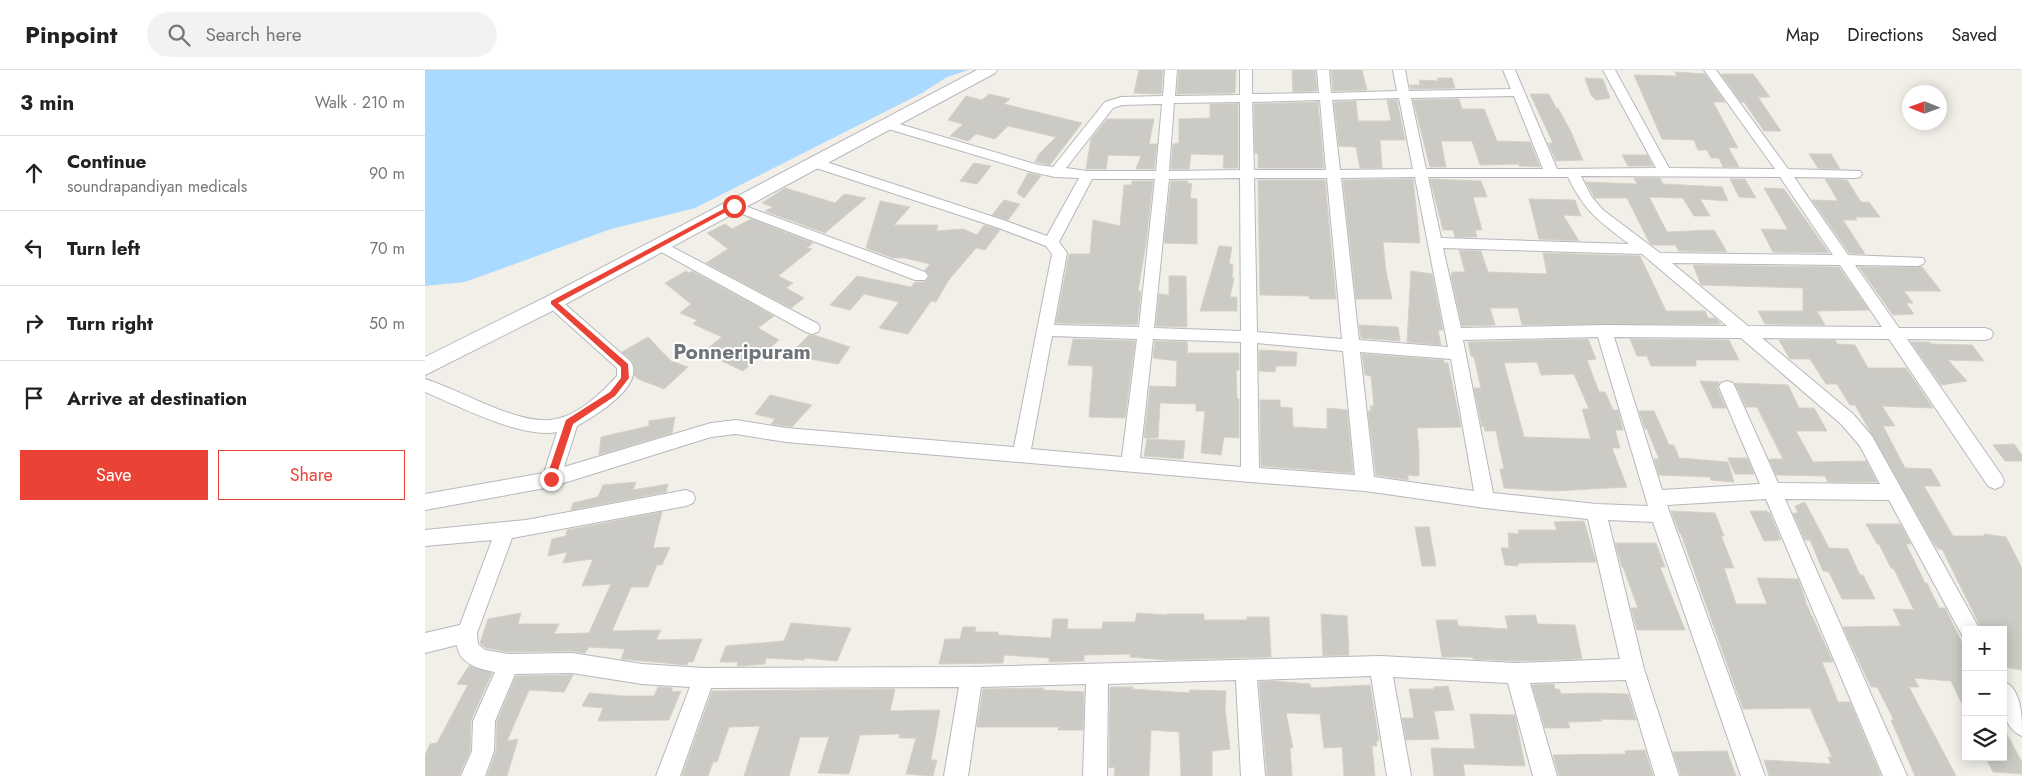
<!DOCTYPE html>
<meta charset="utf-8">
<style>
:root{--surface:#fff;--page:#f2f2f2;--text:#222;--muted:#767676;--line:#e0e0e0;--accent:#ea4335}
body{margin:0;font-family:Jost,sans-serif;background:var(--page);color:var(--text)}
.controls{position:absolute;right:15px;bottom:15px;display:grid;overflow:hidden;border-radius:0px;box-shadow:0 2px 12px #0003}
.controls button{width:45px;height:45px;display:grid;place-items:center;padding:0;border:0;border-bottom:1px solid var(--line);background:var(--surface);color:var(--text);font:25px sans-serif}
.compass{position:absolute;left:1477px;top:15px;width:45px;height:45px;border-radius:50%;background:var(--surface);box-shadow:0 2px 12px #0003;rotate:271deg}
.stop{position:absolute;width:15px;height:15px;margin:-11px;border:4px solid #ea4335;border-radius:50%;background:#fff}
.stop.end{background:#ea4335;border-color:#fff;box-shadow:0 1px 5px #0008}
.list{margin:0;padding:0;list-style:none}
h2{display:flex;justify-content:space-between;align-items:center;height:65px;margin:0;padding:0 20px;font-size:21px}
h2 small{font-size:16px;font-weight:400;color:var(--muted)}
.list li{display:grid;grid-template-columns:32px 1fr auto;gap:15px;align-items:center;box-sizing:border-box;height:75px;padding:0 20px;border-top:1px solid var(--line)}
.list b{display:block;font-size:19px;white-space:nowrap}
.list p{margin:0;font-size:16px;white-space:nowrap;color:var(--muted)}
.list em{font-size:16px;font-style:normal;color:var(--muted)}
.actions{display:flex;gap:10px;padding:15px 20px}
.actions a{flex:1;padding:11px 0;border:1px solid var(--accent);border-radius:0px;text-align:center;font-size:18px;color:var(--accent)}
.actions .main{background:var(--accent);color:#fff}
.icon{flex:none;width:28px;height:28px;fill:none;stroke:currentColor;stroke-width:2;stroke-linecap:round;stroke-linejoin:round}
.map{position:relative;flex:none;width:1597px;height:706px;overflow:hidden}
header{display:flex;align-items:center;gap:30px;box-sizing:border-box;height:70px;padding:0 25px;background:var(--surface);border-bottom:1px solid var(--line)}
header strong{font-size:24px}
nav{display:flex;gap:28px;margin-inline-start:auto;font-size:18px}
.search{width:350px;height:45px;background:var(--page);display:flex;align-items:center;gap:12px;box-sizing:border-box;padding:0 18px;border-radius:28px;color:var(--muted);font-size:19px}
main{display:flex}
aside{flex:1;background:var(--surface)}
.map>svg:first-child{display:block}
.water{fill:#aadaff}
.building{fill:#cccac5;stroke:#d6d1c6;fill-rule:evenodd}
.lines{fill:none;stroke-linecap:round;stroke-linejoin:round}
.minor-casing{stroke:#b5b8bc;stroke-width:2}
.secondary-casing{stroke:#b6babf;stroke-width:2}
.minor{fill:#fff;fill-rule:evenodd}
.secondary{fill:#fff;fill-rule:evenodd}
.route{fill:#ea4335}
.labels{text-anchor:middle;stroke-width:4;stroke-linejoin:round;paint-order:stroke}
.neighbourhood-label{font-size:21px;font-weight:bold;fill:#70757a;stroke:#fff}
</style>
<header>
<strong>Pinpoint</strong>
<div class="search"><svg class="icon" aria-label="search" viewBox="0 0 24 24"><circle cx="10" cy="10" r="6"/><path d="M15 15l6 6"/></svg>Search here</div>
<nav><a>Map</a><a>Directions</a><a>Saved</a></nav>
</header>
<main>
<aside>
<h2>3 min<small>Walk · 210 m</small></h2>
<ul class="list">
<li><svg class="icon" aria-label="ahead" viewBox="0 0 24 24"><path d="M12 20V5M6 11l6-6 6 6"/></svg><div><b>Continue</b><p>soundrapandiyan medicals</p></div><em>90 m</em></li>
<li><svg class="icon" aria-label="left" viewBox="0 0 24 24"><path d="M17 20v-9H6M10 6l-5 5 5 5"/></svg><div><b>Turn left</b></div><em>70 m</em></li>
<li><svg class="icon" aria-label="right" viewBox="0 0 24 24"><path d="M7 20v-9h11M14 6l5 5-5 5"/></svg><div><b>Turn right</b></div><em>50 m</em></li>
<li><svg class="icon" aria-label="arrive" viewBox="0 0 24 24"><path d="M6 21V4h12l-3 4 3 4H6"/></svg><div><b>Arrive at destination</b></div></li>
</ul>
<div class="actions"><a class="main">Save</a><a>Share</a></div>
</aside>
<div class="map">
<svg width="1597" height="706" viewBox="0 0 1597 706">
<rect width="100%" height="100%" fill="#f1efe8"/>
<polygon class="water" points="0,0 543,0 522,7 497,23 270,138 186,159 40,212 0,216"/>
<g class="building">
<polygon points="714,0 738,0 736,24 709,23"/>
<polygon points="754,0 811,0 810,23 752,24"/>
<polygon points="867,0 890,0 892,21 868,22"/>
<polygon points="906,0 937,0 942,20 908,21"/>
<polygon points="1250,2 1280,4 1300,32 1288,32 1313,78 1303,77 1314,97 1298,97 1294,88 1286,88 1282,80 1273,80 1269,70 1237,69 1209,5 1252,6"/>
<polygon points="1296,4 1328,4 1345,27 1333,27 1356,61 1339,61 1319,32 1316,32"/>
<polygon points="1012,8 1027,8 1030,18 986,19 985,15 995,15 994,10 1013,11"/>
<polygon points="1160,8 1178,9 1185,28 1171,30 1166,25"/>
<polygon points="564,24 585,29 579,34 657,53 625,95 610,92 614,84 631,67 583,56 570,69 551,64 543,71 525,66 538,54 523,50 541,26 557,30"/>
<polygon points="1105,24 1124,24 1131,38 1133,38 1146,62 1158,90 1131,91 1123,73 1128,73"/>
<polygon points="1034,29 1037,39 1059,39 1072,71 1105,72 1115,97 1094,96 1094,94 1055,95 1047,71 1016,71 1021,97 1005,97 988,30"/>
<polygon points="962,30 972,30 980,70 955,70 957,98 935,98 931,77 914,76 909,32 931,31 933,51 966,51"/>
<polygon points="893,32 899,98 833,98 833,84 830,83 829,34"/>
<polygon points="785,34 813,34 813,98 798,98 799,85 766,84 764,99 746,99 748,74 754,73 754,49 785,48"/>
<polygon points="682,49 729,49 724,74 732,74 729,99 711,99 716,86 683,85 681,99 661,99 666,69"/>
<polygon points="1384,84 1406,84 1415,99 1393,98"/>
<polygon points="1197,85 1222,85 1228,96 1203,96"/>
<polygon points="549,93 566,96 552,114 535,111"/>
<polygon points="603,103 616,106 599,128 592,123"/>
<polygon points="1209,108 1235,108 1238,114 1297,117 1303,131 1275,129 1285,146 1269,146 1258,128 1224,127 1242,162 1289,160 1302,182 1254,181 1250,175 1227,175 1224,172 1202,128 1170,128 1161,112 1212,114"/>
<polygon points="988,109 995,173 958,172 961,201 967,229 931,229 918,110"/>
<polygon points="1005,109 1056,111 1062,127 1048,127 1057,160 1050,160 1052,167 1030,167 1028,160 1018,160"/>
<polygon points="1305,109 1320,109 1331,128 1314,127"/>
<polygon points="1400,109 1422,110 1436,132 1444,132 1455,147 1430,147 1432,150 1418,150 1440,184 1424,183 1387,130 1413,131"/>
<polygon points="833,110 900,110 911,229 885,229 884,226 835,225"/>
<polygon points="707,111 728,111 721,173 713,221 716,221 712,255 631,253 644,184 665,184 668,150 695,156 699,115 706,115"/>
<polygon points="746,111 763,111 762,113 767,114 765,128 772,129 772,174 739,173"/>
<polygon points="360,118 410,133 419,124 441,128 400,163 340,141 348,137 337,133"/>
<polygon points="1339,118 1359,119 1404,183 1348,182 1336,159 1363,160"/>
<polygon points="1104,129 1150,130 1156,146 1138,145 1154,171 1114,169"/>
<polygon points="579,130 595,134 583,150 567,145"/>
<polygon points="455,131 485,137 469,155 513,155 511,161 538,159 552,165 559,155 575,160 560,180 551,178 523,211 511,232 506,231 483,264 454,258 474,232 439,224 425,240 405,235 432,206 486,217 490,212 500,212 504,207 500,200 505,194 480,188 468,188 441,178"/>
<polygon points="326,149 388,173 382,178 387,179 353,206 368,213 361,218 379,228 366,238 281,193 303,179 282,163 300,154 307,159"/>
<polygon points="794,176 807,177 804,194 808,194 807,208 809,208 805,227 812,227 812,241 775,241"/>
<polygon points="1034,180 1056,181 1063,202 1122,204 1118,183 1215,186 1241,241 1280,241 1283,248 1290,248 1296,254 1097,255 1093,238 1065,238 1070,255 1037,256 1026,206 1027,202 1040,202"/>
<polygon points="1268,195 1414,197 1444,240 1392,241 1400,255 1340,254 1333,241 1378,241 1378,218 1276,215"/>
<polygon points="1434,197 1497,197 1516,221 1479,221 1488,233 1481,233 1489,244 1468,245"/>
<polygon points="261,201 264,203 267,201 349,246 333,258 354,270 318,301 278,282 297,267 268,254 272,250 255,243 266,234 240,213"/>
<polygon points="986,201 1007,204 1018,260 1013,260 1016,275 982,272"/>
<polygon points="744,206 761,206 762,257 731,256 734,224 744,225"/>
<polygon points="934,255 973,257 975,271 936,268"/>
<polygon points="384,265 389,265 425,277 413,294 385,289 367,282"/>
<polygon points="223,267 246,291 263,297 239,319 213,309 209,305 208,292 197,282"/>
<polygon points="648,269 710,271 700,348 664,347 668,296 643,295"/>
<path d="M 1163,269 L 1171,289 L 1162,290 L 1174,322 L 1180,322 L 1188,340 L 1193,340 L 1198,360 L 1190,360 L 1195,378 L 1187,378 L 1202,417 L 1130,421 L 1079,418 L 1075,399 L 1079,399 L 1071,361 L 1060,361 L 1059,356 L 1057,357 L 1049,318 L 1056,318 L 1049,287 L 1046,286 L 1043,272 ZM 1112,292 L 1116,305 L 1149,304 L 1164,339 L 1157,339 L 1166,369 L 1099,367 L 1079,293 Z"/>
<polygon points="1205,269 1304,270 1314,290 1271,290 1271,296 1226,296 1222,286 1212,286"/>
<polygon points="1354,270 1410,270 1412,274 1430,275 1443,298 1481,298 1508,338 1457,336 1470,356 1458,356 1480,398 1506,399 1516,416 1499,416 1528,466 1559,466 1559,464 1581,467 1597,498 1597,600 1578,597 1578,560 1557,560 1517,479 1513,479 1509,474 1430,335 1425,335 1412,314 1401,314 1385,289 1365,289"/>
<polygon points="730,271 762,272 763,287 764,283 814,283 814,300 811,300 812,329 814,329 814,368 799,367 796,385 776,383 780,341 771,341 771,334 735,333 733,368 719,368 725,316 751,317 752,291 728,288"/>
<polygon points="1486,272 1504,272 1506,274 1547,275 1559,291 1523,290 1542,311 1516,315"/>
<polygon points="834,280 872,282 871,296 851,296 850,302 834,301"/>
<polygon points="937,284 1019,290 1019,293 1023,293 1036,357 992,358 994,381 994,406 983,405 983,410 951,405 943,341 946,341 945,336 949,336 946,306 940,305"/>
<polygon points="1275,311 1294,312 1292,318 1301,338 1288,338"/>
<polygon points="1310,313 1363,315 1374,338 1389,338 1402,361 1371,361 1388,392 1441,391 1452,412 1403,412 1400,406 1351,405 1344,389 1358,389 1332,337 1321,337"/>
<polygon points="345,325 387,335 367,357 346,354 350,349 330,344"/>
<polygon points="835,330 855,330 855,337 867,338 868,357 902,359 902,338 922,340 928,403 836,396"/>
<polygon points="1214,341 1229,341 1244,375 1249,375 1254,388 1303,392 1309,412 1286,410 1285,407 1234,405 1229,389 1234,389 1222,359 1220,359"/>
<polygon points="250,347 247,363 174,385 176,367 224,356 224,351"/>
<polygon points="722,369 760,371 758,389 719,386"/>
<polygon points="1589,374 1597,385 1597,391 1580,391 1568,375"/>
<polygon points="1303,388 1322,388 1329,404 1310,404"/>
<polygon points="211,412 208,420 243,414 241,422 146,440 148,433 173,427 178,415"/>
<polygon points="1380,432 1404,478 1423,479 1435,505 1438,505 1450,529 1417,529 1404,502 1398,501 1385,470 1380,470 1368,443 1373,443 1370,436"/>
<polygon points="1246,441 1290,443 1299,466 1296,466 1309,498 1299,498 1311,534 1342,534 1332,508 1373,509 1381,531 1380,531 1408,592 1397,592 1413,632 1425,632 1456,706 1344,706 1339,690 1406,694 1403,687 1407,687 1385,638 1318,639 1256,464 1255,464"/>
<polygon points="1325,441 1341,441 1345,443 1356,470 1339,471"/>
<polygon points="237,442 228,478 245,477 237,495 232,495 223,517 206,517 187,561 236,560 231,570 277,569 268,592 263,592 262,595 196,589 200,579 164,577 160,583 147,581 84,582 61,578 55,573 63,549 96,543 93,554 134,554 129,564 164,563 186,514 157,516 168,489 138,493 142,482 123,486 127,469 141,466 142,460"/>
<polygon points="1159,451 1171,492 1093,493 1093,496 1080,495 1076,478 1084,478 1083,463 1094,464 1093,460 1132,460 1129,452"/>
<polygon points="1441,454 1475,454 1486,474 1481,474 1500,513 1502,513 1514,538 1520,538 1541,581 1541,642 1526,611 1489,608 1494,617 1484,617 1531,706 1490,706 1466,650 1469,650 1452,617 1446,617 1418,557 1476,556 1468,539 1489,540 1469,499 1466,498 1454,474 1452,474"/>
<polygon points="990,457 1004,457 1011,496 997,496"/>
<polygon points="1190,473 1231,473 1240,497 1235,497 1260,560 1212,560 1206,538 1213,538 1198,497 1197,497"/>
<polygon points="712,543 742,545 742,544 779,544 779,550 822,550 822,547 844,547 846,587 741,590 705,587 705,584 659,585 659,591 624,592 624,588 579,585 578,593 514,594 520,569 535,569 538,557 551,557 550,562 573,562 573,565 626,568 628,549 643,549 642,559 677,559 678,552 710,552"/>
<polygon points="896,544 922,546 924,585 898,586"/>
<polygon points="1110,545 1113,554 1150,555 1157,589 1091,591 1048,589 1048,587 1017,587 1011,550 1032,550 1033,556 1083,559 1080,546"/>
<polygon points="366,553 426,558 412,591 380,588 379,590 341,588 340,594 315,596 312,596 313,592 295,592 301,576 359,571"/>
<polygon points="44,596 67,603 46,650 45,681 34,706 0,706 0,685 5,674 12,673 43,615 32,614"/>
<polygon points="148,605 139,622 104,620 82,671 93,669 82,706 62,706 71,681 72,651 91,606"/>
<polygon points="848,611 885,614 886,618 945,615 954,671 951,671 952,676 947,676 950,706 919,706 917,677 899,678 895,644 861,643 868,678 865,678 867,706 842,706 834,612"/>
<polygon points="1129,614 1130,619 1134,619 1136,624 1167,623 1203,624 1211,650 1176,649 1177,651 1143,652 1145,658 1120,658 1107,615"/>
<polygon points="1023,616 1029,640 1009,641 1014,669 981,670 977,648 989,648 984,619 1009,619 1009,617"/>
<polygon points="233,617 247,618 247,622 256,621 244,650 173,651 178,638 157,636 164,623 199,626 229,626"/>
<polygon points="685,617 708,617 707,619 764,623 765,620 801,621 800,639 805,679 787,681 787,706 756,706 754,662 726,660 724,706 689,706 690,697 684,698"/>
<polygon points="618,618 618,620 659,622 658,660 633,660 634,657 552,657 558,619"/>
<polygon points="470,619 465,641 515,640 506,690 512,690 508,706 481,704 491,668 474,668 475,664 435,665 424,704 393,703 404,667 375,667 364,706 319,706 335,656 304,657 292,692 288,692 283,706 257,706 287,621"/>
<polygon points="1045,644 1090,645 1100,696 1038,694 1040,706 1009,706 1006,678 1050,679"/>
<polygon points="1578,657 1597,692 1597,704 1568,702 1560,687 1578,687"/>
<polygon points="1220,680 1228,706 1134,706 1128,685 1201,684 1200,681"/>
<polygon points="1302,681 1311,706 1256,706 1248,682"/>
</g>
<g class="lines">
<defs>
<g id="minor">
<path d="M 740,0 L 752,0 L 750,26 L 815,25 L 815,0 L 827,0 L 827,24 L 894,23 L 892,0 L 904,0 L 906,23 L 972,21 L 968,0 L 980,0 L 984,21 L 1086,19 L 1078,0 L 1090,0 L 1132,99 L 1231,98 L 1178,0 L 1190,0 L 1244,98 L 1350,99 L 1279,0 L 1291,0 L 1363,99 L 1435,101 L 1437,104 L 1435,107 L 1430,108 L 1369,107 L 1423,185 L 1498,188 L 1500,191 L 1498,194 L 1493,196 L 1430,195 L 1474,258 L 1560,258 L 1566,260 L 1568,264 L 1566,268 L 1560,270 L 1482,269 L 1577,406 L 1579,411 L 1577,416 L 1570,419 L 1563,416 L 1464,269 L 1337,268 L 1428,344 L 1447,366 L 1555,560 L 1541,560 L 1541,568 L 1538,567 L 1464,430 L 1360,429 L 1482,706 L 1458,706 L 1341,429 L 1242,435 L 1340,706 L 1316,706 L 1228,452 L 1183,450 L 1219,599 L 1254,706 L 1230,706 L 1201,610 L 1105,613 L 1132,706 L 1108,706 L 1083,613 L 968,607 L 986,706 L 962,706 L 946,606 L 832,610 L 840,706 L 816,706 L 811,610 L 683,614 L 682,706 L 658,706 L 661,614 L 556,617 L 543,706 L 519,706 L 534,617 L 286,618 L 255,706 L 231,706 L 265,617 L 217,614 L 147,603 L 90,604 L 70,651 L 69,681 L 60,706 L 36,706 L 47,681 L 48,651 L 70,602 C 54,599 34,594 32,575 L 0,583 L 0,563 L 35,555 L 67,470 L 0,476 L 0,460 L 101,450 L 261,420 L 268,423 L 270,428 L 268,433 L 261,436 L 87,468 L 52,563 L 53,574 L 60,580 L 84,584 L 147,583 L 217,594 L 279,598 L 547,597 L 955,586 L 1091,593 L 1195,589 L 1163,449 L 1060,438 L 940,421 L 825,412 L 361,372 L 311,364 L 286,367 L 126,417 L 0,440 L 0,424 L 119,403 L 132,362 C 96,369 34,336 0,322 L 0,309 C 36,320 88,353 125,350 C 150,348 176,324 192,306 L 192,298 L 123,236 L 120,232 L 123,228 L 128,227 L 133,228 L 206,292 C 220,316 170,346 152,356 L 139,397 L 286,353 L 311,350 L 361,358 L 589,377 L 627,184 L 621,176 L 571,157 L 385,96 L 383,93 L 390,89 L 395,90 L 581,151 L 622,166 L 654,108 L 630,107 L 607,102 L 460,58 L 458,55 L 464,51 L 613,95 L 628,97 L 680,32 L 696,27 L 738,26 ZM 1089,26 L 1118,99 L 1001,99 L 986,28 ZM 974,28 L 988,99 L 915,100 L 907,30 ZM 895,30 L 901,100 L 829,100 L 827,32 ZM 815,32 L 815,100 L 744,101 L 749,33 ZM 737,34 L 731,101 L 662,101 L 641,98 L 688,38 L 697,35 ZM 1156,106 L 1355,107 L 1408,185 L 1235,183 L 1178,140 L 1166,126 ZM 990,107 L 1023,277 L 934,270 L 916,108 ZM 1003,107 L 1143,107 C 1160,142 1173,150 1204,174 L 1016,168 ZM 815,108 L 816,261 L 729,258 L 744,109 ZM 829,108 L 902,108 L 917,269 L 832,262 ZM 667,109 L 730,109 L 714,257 L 629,255 L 642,183 L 634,172 ZM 1018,178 L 1217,184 L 1302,256 L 1179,255 L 1036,258 ZM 1247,193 L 1415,195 L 1457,257 L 1323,256 ZM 627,266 L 712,269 L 697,387 L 606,379 ZM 1173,267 L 1223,436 L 1171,434 L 1068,423 L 1038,270 ZM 1189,267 L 1316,268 L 1416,354 L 1435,376 L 1455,414 L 1353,413 L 1310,317 L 1308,313 L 1302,311 L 1296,313 L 1294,317 L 1335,414 L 1237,420 ZM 728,269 L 816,272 L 816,397 L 715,388 ZM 832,273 L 918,281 L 930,405 L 834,398 ZM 935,282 L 1026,289 L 1049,421 L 949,407 Z"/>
<polygon points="309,132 500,202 503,206 500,210 490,210 304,139 302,136 304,133"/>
<polygon points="234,170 393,254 395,258 393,262 387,264 381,262 229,178 227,175 229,172"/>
<path d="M 1578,611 C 1597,619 1597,646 1597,666 C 1575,657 1578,630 1578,611 Z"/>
</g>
<polygon id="secondary" points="552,0 572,0 570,3 135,237 0,305 0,287 121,227"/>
</defs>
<use href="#minor" class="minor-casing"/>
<use href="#secondary" class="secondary-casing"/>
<use href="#minor" class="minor"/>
<use href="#secondary" class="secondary"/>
</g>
<polygon class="route" points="306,135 312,136 133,233 203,294 204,308 190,326 148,354 130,409 129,412 123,412 121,409 141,350 185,322 196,308 196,297 126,234 126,231"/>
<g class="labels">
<g class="neighbourhood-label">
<text x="317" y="289">Ponneripuram</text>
</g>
</g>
</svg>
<div class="controls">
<button>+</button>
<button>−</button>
<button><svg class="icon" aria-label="layers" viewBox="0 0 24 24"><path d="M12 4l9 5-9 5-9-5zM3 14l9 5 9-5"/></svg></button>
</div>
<svg class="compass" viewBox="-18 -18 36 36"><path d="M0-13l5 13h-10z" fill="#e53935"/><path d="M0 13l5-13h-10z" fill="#767676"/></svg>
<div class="stop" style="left:309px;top:136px"></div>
<div class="stop end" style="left:126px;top:409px"></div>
</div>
</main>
